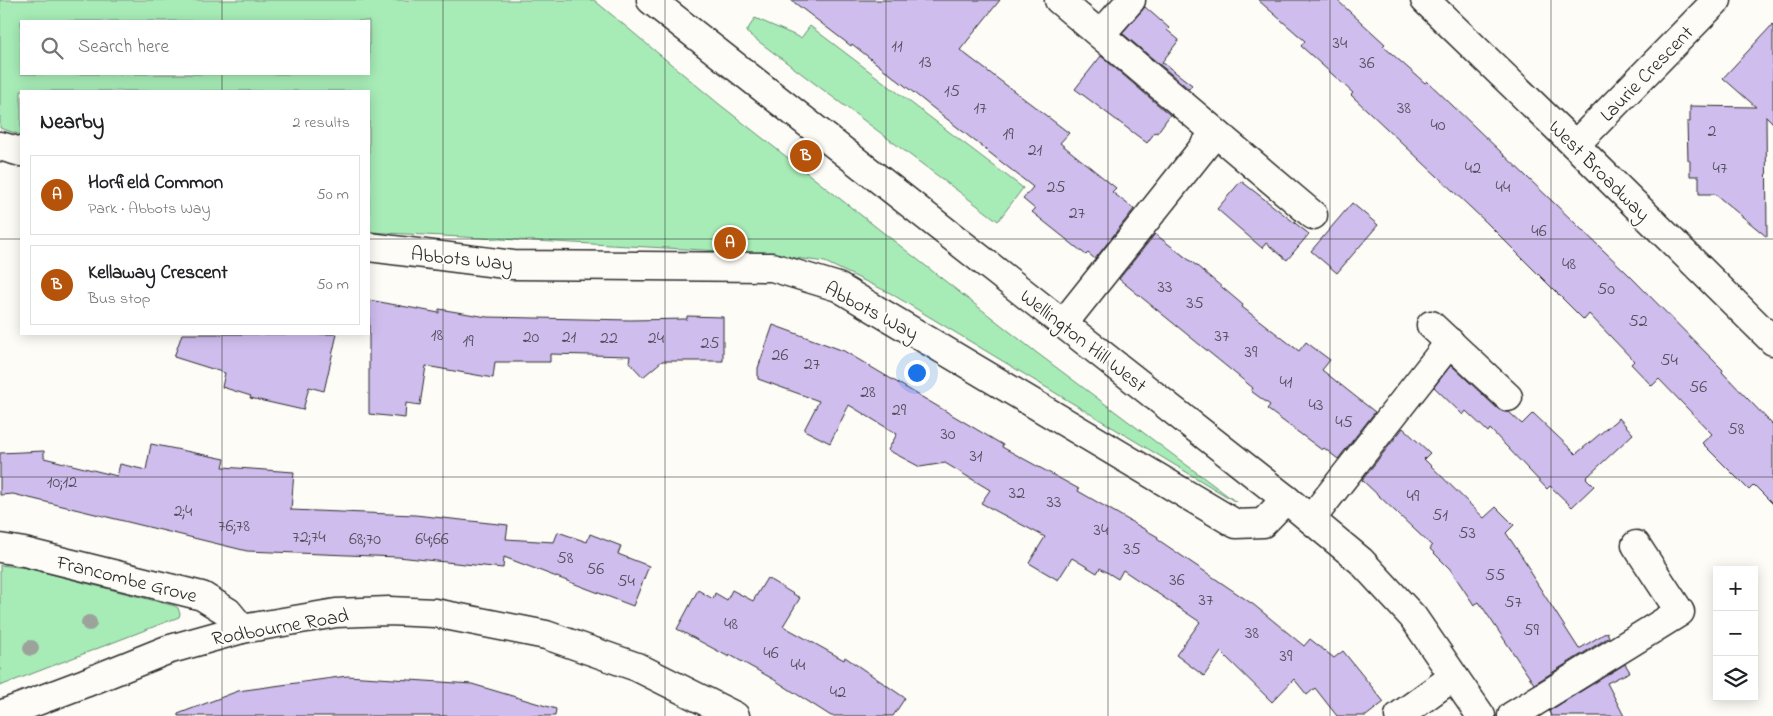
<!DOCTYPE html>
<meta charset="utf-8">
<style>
:root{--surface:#fff;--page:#f6f6f6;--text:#202124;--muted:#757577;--line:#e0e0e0;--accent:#b45309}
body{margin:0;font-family:"Indie Flower",sans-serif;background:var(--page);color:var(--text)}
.controls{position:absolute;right:15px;bottom:15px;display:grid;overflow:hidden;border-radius:0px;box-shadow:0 2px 12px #0003}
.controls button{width:45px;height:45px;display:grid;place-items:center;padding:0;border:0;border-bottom:1px solid var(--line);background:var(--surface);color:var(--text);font:25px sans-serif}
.you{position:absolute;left:916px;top:372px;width:18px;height:18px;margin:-12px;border:4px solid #fff;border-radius:50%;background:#1a73e8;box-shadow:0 0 0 8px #1a73e833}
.badge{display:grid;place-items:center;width:32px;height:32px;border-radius:50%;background:var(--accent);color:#fff;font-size:16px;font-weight:700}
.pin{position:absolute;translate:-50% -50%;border:2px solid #fff;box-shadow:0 1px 5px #0006}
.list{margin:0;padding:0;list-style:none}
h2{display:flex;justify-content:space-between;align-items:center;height:65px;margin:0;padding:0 20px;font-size:21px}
h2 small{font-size:16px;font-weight:400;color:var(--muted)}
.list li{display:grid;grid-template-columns:32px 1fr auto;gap:15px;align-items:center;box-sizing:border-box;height:80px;margin:0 10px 10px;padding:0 10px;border:1px solid var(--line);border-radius:0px}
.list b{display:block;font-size:19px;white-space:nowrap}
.list p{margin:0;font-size:16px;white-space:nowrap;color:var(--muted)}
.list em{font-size:16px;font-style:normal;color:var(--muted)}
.icon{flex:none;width:28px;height:28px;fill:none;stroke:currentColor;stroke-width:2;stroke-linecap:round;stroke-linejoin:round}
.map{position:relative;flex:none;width:1773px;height:716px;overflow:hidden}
.search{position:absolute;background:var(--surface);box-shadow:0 2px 12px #0003;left:20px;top:20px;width:350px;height:55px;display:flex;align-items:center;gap:12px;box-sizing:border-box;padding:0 18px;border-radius:0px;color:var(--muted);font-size:19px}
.panel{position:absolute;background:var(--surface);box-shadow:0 2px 12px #0003;left:20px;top:90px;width:350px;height:245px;border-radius:0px}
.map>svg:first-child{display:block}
.green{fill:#a7ecb7;stroke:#698c71;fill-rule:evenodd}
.building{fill:#cfbdee;stroke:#2b2b2b}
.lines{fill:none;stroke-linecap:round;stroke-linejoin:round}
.minor-casing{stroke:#2b2b2b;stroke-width:31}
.minor{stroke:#fdfcf7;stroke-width:28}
.tree{fill:#9ba39a}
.grid{fill:none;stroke:#2b2b2b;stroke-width:1;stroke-opacity:0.55}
.labels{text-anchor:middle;stroke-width:4;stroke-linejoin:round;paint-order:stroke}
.number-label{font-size:18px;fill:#54505c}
.street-label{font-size:20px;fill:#2b2b2b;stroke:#fdfcf7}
</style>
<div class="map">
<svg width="1773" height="716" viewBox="0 0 1773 716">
<rect width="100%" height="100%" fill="#fdfcf7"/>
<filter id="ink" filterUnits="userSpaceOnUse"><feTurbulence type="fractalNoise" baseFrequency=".02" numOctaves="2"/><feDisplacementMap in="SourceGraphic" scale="10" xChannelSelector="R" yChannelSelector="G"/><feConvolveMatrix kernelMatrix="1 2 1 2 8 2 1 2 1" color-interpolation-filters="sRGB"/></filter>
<g filter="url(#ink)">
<g class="green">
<path d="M 0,0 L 594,0 L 719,104 L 1037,353 L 1236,502 L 890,293 L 825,262 L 759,253 L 369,232 L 369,91 L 21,91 L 21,135 L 0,128 ZM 21,21 L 369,21 L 369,74 L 21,74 Z"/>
<polygon points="755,18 801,38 810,26 1023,188 998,221 746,32"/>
<polygon points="0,565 27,568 175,606 178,608 180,614 179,617 0,686"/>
</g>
<g class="building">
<polygon points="791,0 1000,0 960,50 1069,133 1060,143 1116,188 1112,192 1134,209 1095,259 1088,253 1086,255 1032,212 1035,209 1023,199 1033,187 852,44 851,46"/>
<polygon points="1258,0 1337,0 1385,44 1383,46 1425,83 1427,81 1628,274 1723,370 1722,372 1773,425 1773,504 1754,485 1749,490 1702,443 1712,434 1659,379 1652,386 1631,364 1634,361 1589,314 1584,320 1487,223 1351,95 1353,93 1301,46 1305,41"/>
<polygon points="1145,7 1169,28 1167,30 1179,40 1162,62 1192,85 1189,89 1122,33"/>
<polygon points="1773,24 1773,123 1766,116 1767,237 1715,194 1699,194 1699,176 1690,176 1690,161 1688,160 1687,122 1690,122 1690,106 1756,107 1723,78"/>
<polygon points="1101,56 1170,115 1157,133 1155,132 1147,143 1075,89"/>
<polygon points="1241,181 1309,234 1287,260 1266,243 1262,248 1217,209"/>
<polygon points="1352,203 1378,225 1337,273 1311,251"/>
<polygon points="1155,234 1197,266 1243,305 1242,307 1299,351 1306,342 1330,360 1322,370 1375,412 1338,459 1324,448 1322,450 1267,409 1270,405 1251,391 1253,388 1119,279"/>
<polygon points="369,300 439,313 439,309 487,317 630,320 687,319 687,316 723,317 723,361 662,361 643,377 629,362 630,356 550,354 550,362 495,362 493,378 426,366 420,405 406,403 405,418 369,414"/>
<polygon points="773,325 844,351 1003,445 1002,447 1079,489 1078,491 1158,537 1157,539 1254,605 1304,646 1310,639 1334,658 1343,651 1384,702 1366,716 1337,716 1315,688 1307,695 1294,679 1272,702 1221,652 1204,676 1176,655 1200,622 1123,570 1118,579 1100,568 1097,573 1072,558 1058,580 1029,563 1045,537 981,503 990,490 945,463 920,467 888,450 897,434 849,405 830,443 804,430 819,401 758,379 758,368"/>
<polygon points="182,334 337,334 324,391 309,387 303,410 250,398 251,396 222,387 225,373 174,357"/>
<polygon points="1451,365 1498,409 1504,412 1509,412 1522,424 1533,413 1576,454 1619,418 1633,434 1586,478 1594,486 1572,507 1550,486 1547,489 1490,429 1488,432 1466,411 1463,415 1434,387"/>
<polygon points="1403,428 1430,453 1424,459 1484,518 1496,507 1514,525 1506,533 1531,570 1529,571 1579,649 1607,632 1609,637 1534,684 1479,602 1474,605 1450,569 1430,549 1432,546 1362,480"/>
<polygon points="151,444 225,459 223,467 294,472 291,510 415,515 508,525 506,539 554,542 558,532 587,542 590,534 621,546 618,554 649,566 633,606 504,557 503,568 398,557 247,551 13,494 0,495 0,453 44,451 44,458 117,476 120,464 146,470"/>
<polygon points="767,578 800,598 783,626 844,660 845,657 905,698 893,716 831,716 773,679 730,655 729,657 677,629 698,590 713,599 715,593 727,600 732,590 753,601"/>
<polygon points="1625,664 1630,672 1607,683 1624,716 1551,716 1549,711"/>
<polygon points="347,676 472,684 556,709 555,716 178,716 178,714 238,691"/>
</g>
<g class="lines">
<defs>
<g id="minor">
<polyline points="651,0 1286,499 1361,561 1413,617 1481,716"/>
<polyline points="1059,0 1313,215"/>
<polyline points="1425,0 1575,145 1773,341"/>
<polyline points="1101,34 1131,0"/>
<polyline points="1575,145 1717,0"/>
<polyline points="0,146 21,152"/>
<polyline points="369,247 513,265 772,267 838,287 1236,524 1263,523 1286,499"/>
<polyline points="1063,324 1215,133"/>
<polyline points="1431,325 1508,397"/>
<polyline points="1311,519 1450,342"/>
<polyline points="0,548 24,552 202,596 228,612 242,629"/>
<polyline points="0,715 85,683 167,650 242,629 336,613 389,611 435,613 546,635 637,667 735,716"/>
<polyline points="1399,716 1453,677"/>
<polyline points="1512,716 1680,612 1636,545"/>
</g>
</defs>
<use href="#minor" class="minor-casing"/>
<use href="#minor" class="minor"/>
</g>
<g class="tree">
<circle cx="89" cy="623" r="8"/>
<circle cx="31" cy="648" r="8"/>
</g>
</g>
<path class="grid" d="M 222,0 L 222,21M 443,0 L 443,716M 665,0 L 665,716M 886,0 L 886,716M 1108,0 L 1108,716M 1330,0 L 1330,716M 1551,0 L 1551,716M 222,74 L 222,91M 0,239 L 21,239M 369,239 L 1773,239M 222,334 L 222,716M 0,477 L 1773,477"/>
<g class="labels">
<g class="number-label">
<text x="1340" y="48">34</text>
<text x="897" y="51">11</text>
<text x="925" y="67">13</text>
<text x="1367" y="68">36</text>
<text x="952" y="96">15</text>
<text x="980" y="113">17</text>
<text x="1404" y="113">38</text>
<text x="1438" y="130">40</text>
<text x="1712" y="136">2</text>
<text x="1008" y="139">19</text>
<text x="1035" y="155">21</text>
<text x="1473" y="173">42</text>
<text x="1720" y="173">47</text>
<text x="1056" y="192">25</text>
<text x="1503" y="192">44</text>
<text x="1077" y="218">27</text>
<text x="1539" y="236">46</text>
<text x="1569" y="269">48</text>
<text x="1165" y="292">33</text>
<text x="1606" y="294">50</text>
<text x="1195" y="308">35</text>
<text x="1638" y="326">52</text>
<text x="437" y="340">18</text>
<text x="1222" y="341">37</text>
<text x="531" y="342">20</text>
<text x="569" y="342">21</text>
<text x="609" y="343">22</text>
<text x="656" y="343">24</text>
<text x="468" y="346">19</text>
<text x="710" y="348">25</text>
<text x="1251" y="357">39</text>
<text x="780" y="360">26</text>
<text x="1669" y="365">54</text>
<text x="812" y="369">27</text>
<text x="1286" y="387">41</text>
<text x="1698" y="392">56</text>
<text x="868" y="397">28</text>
<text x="1316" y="410">43</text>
<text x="899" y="415">29</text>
<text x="1344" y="427">45</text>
<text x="1736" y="434">58</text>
<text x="948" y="439">30</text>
<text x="976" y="461">31</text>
<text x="62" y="487">10;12</text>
<text x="1017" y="498">32</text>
<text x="1413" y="501">49</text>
<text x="1054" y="507">33</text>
<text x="183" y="516">2;4</text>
<text x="1440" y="520">51</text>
<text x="234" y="531">76;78</text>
<text x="1101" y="535">34</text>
<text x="1467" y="538">53</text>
<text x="309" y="542">72;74</text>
<text x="365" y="544">68;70</text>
<text x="432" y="544">64;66</text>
<text x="1132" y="554">35</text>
<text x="565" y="563">58</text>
<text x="595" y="574">56</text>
<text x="1495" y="580">55</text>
<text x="1177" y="585">36</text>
<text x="626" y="586">54</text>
<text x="1206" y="605">37</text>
<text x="1513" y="607">57</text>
<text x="731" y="629">48</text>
<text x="1531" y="635">59</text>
<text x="1252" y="638">38</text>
<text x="771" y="658">46</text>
<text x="1286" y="661">39</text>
<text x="798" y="670">44</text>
<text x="838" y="697">42</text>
</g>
<g class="street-label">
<text transform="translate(1646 73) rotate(-46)" y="7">Laurie Crescent</text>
<text transform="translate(1600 170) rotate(45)" y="7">West Broadway</text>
<text transform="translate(462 258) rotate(6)" y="7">Abbots Way</text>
<text transform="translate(872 310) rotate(28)" y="7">Abbots Way</text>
<text transform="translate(1084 340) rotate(38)" y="7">Wellington Hill West</text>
<text transform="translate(127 578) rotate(14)" y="7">Francombe Grove</text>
<text transform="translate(280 626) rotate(-10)" y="7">Rodbourne Road</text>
</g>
</g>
</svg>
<div class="controls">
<button>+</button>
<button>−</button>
<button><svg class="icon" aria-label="layers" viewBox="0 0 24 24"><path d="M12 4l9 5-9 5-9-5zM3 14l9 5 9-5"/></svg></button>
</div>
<div class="you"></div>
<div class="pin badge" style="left:730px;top:243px">A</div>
<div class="pin badge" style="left:806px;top:156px">B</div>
<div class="search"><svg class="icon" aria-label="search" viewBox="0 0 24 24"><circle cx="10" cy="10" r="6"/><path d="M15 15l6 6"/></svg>Search here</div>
<section class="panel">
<h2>Nearby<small>2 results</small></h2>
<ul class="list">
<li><span class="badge">A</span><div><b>Horfield Common</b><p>Park · Abbots Way</p></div><em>50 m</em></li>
<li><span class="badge">B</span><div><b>Kellaway Crescent</b><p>Bus stop</p></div><em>50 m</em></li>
</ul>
</section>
</div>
